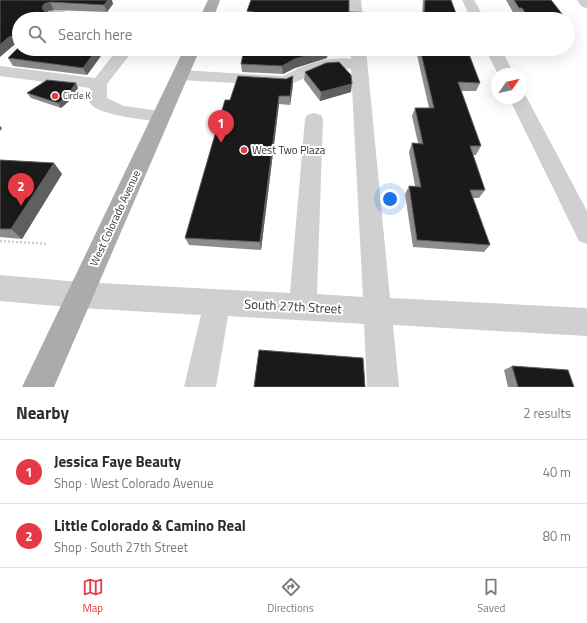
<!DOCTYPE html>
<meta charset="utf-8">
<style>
:root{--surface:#fff;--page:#f7f7f7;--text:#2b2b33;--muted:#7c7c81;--line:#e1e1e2;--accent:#e63946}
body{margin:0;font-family:"Titillium Web",sans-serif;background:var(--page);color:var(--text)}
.compass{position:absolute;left:491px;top:68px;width:36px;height:36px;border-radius:50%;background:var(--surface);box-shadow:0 4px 16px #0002;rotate:56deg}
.you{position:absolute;left:390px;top:199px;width:14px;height:14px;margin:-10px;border:3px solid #fff;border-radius:50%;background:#1a73e8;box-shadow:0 0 0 6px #1a73e833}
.badge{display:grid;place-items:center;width:26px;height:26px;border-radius:50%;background:var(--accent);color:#fff;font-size:13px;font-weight:700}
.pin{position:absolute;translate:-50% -33px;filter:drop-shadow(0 1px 2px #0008)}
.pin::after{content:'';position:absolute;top:21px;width:14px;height:12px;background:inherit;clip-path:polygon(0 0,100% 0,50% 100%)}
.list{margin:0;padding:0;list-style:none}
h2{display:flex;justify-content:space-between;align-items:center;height:52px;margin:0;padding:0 16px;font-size:17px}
h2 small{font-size:13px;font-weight:400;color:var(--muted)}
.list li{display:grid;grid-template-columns:26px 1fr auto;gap:12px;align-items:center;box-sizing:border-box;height:64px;padding:0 16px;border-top:1px solid var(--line)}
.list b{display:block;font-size:15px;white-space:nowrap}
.list p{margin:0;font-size:13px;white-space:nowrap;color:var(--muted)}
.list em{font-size:13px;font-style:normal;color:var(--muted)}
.icon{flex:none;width:22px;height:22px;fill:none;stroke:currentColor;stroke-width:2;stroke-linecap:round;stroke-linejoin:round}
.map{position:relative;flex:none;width:587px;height:387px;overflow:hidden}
.search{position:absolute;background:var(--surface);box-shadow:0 4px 16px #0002;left:12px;right:12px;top:12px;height:44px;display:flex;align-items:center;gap:10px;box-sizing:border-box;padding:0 14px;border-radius:22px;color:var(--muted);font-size:15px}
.sheet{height:180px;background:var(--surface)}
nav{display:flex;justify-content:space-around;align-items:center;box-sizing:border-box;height:56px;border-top:1px solid var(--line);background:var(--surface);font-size:11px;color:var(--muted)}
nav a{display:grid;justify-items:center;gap:2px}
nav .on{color:var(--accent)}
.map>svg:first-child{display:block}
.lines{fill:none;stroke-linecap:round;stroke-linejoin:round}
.path{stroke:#cdcdcd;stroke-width:2.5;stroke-dasharray:2 2;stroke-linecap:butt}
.minor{fill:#d0d0d0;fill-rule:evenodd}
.major{fill:#ababab;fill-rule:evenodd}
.wall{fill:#8c8c8c}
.shaded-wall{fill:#5f5f5f}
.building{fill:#1a1a1a;stroke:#5f5f5f}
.poi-dot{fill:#e63946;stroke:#fff;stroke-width:1.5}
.labels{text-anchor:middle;stroke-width:4;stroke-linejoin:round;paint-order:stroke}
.far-poi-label{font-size:9px;fill:#333;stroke:#fff;text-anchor:start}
.poi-label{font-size:11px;fill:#333;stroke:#fff;text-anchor:start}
.street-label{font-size:11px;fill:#333;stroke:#fff}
.near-street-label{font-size:13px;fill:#333;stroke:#fff}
</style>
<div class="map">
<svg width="587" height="387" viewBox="0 0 587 387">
<rect width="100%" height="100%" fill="#fff"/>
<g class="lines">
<polyline class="path" points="0,241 48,244"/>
<g class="minor">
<polygon points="62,0 75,0 58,19 43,19"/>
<polygon points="349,0 361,0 363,19 349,19"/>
<polygon points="462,0 474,0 485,19 471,19"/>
<polygon points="577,0 587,0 587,8 582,7"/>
<polygon points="93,12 132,15 137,16 139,19 88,19 86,16 88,13"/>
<path d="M 118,49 L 134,49 L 107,84 L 107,98 L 124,106 L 167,112 L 170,116 L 167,120 L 161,122 C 148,120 92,115 89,101 C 88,97 90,92 90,88 L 0,76 L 0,66 L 95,78 Z"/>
<polygon points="350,49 366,49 390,298 587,308 587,336 393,325 399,387 367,387 364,324 228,316 216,387 184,387 201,315 80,308 0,301 0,275 80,282 290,293 305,119 307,115 314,113 321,115 323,119 317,294 363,297 351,69 343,68 325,70 286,86 180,80 174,78 172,75 174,72 180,70 283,76 301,67 323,60 343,58 351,59"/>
<polygon points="485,49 501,49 514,74 498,74"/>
<polygon points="521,93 524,94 527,98 587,211 587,244 579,241 509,98 521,98"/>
</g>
<g class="major">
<polygon points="208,0 220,0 213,19 199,19"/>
<polygon points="184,49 200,49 54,387 22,387"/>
</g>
</g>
<g class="wall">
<polygon points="0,0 113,4 107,12 54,10 48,11 47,12 19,19 19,45 18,44 14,45"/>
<polygon points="423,0 451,0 458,19 248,19 247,11 349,12 422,14"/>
<polygon points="506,0 551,0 566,19 520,19 518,16 515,16"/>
<polygon points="19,49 106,49 87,75 13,66 8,58"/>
<polygon points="244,49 349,49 349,51 328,50 327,58 295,68 283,74 242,72 241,64"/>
<polygon points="367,49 468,49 468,51 480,83 476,91 461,91 481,146 476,155 473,155 485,190 479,198 473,198 490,245 484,252 413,247 405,194 409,186 415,186 409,152 412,143 418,143 412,116 415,108 429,108 417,55 368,52"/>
<polygon points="305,72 351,92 320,101 304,80"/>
<polygon points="293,85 290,105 279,104 261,250 189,245 185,238 230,100"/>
<polygon points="78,88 68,102 61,108 31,98 27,93"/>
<polygon points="0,160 54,163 62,174 22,239 0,237"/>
<polygon points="512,366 574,387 508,387 504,370"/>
</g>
<g class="shaded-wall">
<polygon points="108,0 112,0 113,4 107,12 104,5"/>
<polygon points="50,2 54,10 48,11 46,16 42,8 44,4"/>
<polygon points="122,15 124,19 119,19"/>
<polygon points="14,36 18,44 14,45 0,57 0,45 9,37"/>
<polygon points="97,49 106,49 87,75 83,68"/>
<polygon points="328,50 327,58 295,68 283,74 282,66 295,59"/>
<polygon points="293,76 293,85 290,105 290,96"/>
<polygon points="76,83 78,88 68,102 61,108 58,103"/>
<polygon points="352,84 351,92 320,101 321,92"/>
<polygon points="279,96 279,104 261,250 260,242"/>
<polygon points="0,126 2,128 0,131"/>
<polygon points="54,163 62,174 22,239 11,229"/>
</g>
<g class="building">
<polygon points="0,0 108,0 104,5 50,2 44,4 42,8 45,12 122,15 119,19 19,19 19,40 16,40 14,36 9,37 0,45"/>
<polygon points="251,0 349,0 349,12 424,14 425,0 451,0 458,19 252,19 254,12 247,11"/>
<polygon points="514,0 551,0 566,19 529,19 522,8 519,8"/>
<polygon points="19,47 19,49 97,49 83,68 8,58"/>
<polygon points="244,49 328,49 328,50 295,59 282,66 241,64"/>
<polygon points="420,49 467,49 480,83 458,82 481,146 470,146 485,190 470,190 490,245 417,240 409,186 421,187 412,143 423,144 415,108 434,108"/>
<polygon points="339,62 351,75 352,84 321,92 305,72 326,63"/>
<polygon points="238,76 286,79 293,76 290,96 279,96 260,242 185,238 225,100 230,100"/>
<polygon points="47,80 76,83 66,97 58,103 27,93"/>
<polygon points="0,160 54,163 11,229 0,229"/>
<polygon points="259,350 363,358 365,387 254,387"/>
<polygon points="512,366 568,370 574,387 518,387"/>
</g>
<g class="poi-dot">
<circle cx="55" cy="96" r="4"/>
<circle cx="244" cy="150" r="4"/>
</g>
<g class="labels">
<g class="far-poi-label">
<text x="63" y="99">Circle K</text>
</g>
<g class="poi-label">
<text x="252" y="154">West Two Plaza</text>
</g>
<g class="street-label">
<text transform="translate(115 218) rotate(-65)" y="4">West Colorado Avenue</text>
</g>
<g class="near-street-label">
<text transform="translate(293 306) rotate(3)" y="5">South 27th Street</text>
</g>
</g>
</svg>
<svg class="compass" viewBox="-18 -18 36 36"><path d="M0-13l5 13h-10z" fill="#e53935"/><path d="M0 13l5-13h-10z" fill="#7c7c81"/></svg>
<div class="you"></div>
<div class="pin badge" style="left:221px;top:143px">1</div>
<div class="pin badge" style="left:21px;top:206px">2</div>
<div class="search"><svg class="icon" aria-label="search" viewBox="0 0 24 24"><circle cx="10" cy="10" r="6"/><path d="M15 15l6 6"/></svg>Search here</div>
</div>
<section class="sheet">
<h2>Nearby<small>2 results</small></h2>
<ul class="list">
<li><span class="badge">1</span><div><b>Jessica Faye Beauty</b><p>Shop · West Colorado Avenue</p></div><em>40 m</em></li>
<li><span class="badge">2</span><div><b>Little Colorado &amp; Camino Real</b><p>Shop · South 27th Street</p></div><em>80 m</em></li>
</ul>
</section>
<nav>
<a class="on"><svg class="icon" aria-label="map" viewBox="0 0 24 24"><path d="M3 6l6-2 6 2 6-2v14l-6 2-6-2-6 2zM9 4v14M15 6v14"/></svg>Map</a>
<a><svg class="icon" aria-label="directions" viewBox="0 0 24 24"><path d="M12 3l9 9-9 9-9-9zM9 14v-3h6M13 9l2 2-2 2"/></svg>Directions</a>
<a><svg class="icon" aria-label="saved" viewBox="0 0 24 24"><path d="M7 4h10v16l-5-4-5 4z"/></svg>Saved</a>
</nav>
